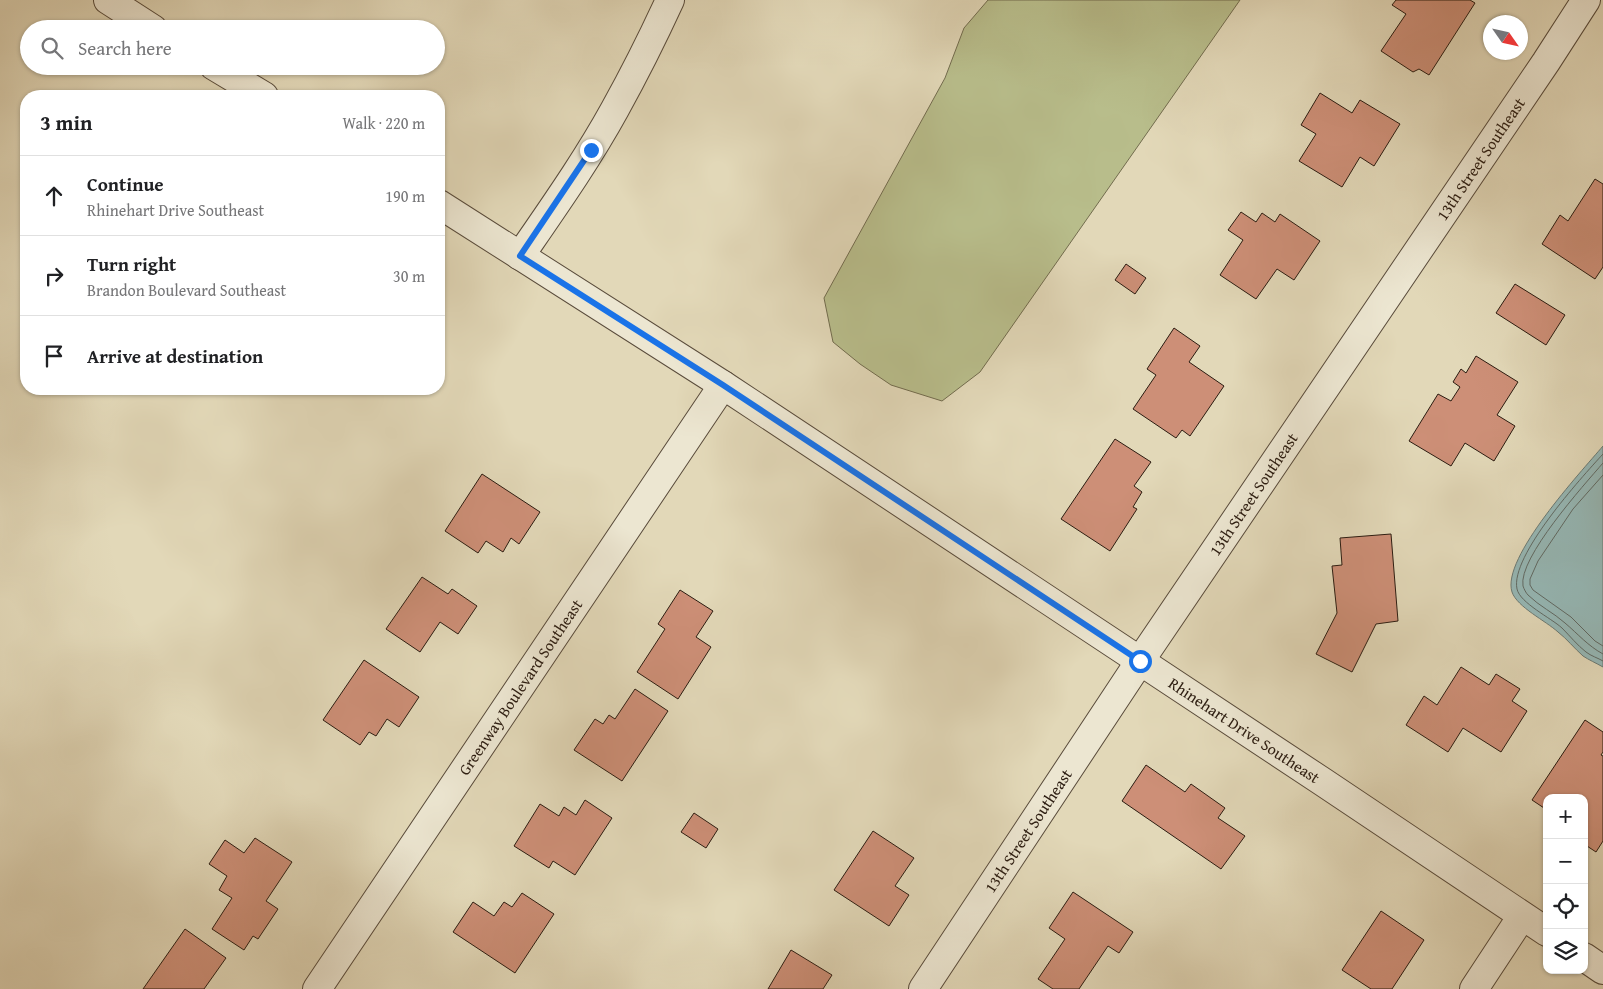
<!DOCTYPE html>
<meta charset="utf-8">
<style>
:root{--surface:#fff;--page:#f6f6f6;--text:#202124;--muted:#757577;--line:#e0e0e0}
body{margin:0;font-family:"Gentium Book Plus",serif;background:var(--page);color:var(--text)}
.controls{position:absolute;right:15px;bottom:15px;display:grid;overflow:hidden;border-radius:10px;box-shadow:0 1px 4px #0004}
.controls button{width:45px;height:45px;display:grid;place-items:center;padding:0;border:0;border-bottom:1px solid var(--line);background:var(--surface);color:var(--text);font:25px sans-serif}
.compass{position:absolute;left:1483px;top:15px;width:45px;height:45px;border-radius:50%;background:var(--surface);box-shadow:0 1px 4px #0004;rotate:124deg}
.stop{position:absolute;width:15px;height:15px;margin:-11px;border:4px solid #1a73e8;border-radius:50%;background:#fff}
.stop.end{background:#1a73e8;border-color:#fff;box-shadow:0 1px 5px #0008}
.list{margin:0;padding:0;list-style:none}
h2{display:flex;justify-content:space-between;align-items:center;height:65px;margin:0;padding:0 20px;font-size:21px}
h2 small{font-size:16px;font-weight:400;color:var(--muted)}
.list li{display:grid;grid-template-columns:32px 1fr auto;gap:15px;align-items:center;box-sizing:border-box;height:80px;padding:0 20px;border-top:1px solid var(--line)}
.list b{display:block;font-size:19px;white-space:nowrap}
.list p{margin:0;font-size:16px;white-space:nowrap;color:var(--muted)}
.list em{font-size:16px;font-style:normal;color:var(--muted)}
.icon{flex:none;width:28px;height:28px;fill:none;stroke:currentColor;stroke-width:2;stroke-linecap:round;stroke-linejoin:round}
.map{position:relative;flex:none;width:1603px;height:989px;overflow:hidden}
.search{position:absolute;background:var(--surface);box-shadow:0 1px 4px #0004;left:20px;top:20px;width:425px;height:55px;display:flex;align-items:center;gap:12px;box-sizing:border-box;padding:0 18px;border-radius:28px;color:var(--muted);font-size:19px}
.panel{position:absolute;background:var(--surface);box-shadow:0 1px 4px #0004;left:20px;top:90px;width:425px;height:305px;border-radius:20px}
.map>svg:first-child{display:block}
.green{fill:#b8bd8b;stroke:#726c4e}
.water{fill:#96b8b6;stroke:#6b7a74}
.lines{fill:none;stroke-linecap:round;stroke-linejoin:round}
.shore{stroke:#606a64;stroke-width:1}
.building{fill:#cd8f77;stroke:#2b1c11}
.minor-casing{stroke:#594b3b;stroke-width:30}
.minor{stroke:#ece6d1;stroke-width:28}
.route{stroke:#1a73e8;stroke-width:6}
.labels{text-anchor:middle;stroke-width:5;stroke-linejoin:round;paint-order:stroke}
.street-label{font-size:16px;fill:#2b1c11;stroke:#ece6d1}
</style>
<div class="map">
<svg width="1603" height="989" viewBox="0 0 1603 989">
<rect width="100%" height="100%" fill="#e2d8b8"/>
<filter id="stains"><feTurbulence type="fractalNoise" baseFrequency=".004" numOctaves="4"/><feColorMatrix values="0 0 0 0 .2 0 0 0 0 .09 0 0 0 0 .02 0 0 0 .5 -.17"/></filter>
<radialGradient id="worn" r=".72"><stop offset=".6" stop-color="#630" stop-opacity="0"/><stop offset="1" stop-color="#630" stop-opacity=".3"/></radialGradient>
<polygon class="green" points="988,0 1240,0 980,372 942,401 891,385 860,364 833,342 824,298 945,78 964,28"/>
<path class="water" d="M 1603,446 L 1603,667 C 1596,663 1589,660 1583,656 C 1574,648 1567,639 1558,632 C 1546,621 1517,607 1512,592 C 1501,558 1581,472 1603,446 Z"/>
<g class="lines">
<g class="shore">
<path d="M 1603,454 C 1581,478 1510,556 1517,589 C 1520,603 1551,618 1562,628 C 1570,636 1577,645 1586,652 C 1591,656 1598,658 1603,661"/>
<path d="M 1603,463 C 1584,485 1518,558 1523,586 C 1524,589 1526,593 1528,595 C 1539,606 1554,613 1565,623 C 1578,634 1588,646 1603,654"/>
<polyline points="1603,475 1573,509 1538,561 1530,579 1530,585 1533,590 1571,617 1595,641 1603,646"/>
</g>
</g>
<g class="building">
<polygon points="1396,0 1470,0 1475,3 1429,75 1419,69 1413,72 1381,51 1406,14 1392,5"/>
<polygon points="1320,93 1352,113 1360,100 1400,124 1374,166 1360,157 1342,187 1299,161 1316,134 1301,125"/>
<polygon points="1595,179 1603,184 1603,267 1595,279 1542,244 1560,215 1568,221"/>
<polygon points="1241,212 1256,222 1262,213 1275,222 1280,214 1320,241 1294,280 1277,269 1256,299 1220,275 1243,240 1228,230"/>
<polygon points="1126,264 1146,278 1135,294 1115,280"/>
<polygon points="1515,284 1565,315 1546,345 1496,313"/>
<polygon points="1174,328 1200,346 1189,362 1224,386 1190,436 1182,430 1176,438 1133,409 1156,375 1147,369"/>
<polygon points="1476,356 1518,382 1497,415 1515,426 1494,461 1465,443 1451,466 1409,441 1438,394 1451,401 1460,387 1453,382 1461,369 1466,373"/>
<polygon points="1115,439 1151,462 1134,486 1142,492 1133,507 1137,509 1110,551 1061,519"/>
<polygon points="482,474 540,512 519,544 511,538 503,552 486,541 478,553 445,531"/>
<polygon points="1391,534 1398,621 1376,624 1352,672 1316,654 1337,613 1332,566 1342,565 1340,538"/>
<polygon points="422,577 448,594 452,589 477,606 458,634 440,622 420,652 386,629"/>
<polygon points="680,590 713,611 696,637 711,647 678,699 637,672 665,629 658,624"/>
<polygon points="364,660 419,697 399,727 387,719 376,736 369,732 360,745 323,720"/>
<polygon points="1461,667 1489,685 1496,674 1520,689 1512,701 1527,711 1501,752 1463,728 1448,752 1406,725 1424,696 1437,705"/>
<polygon points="635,689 668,711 622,781 574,750 595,719 603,724 609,715 615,719"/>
<polygon points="1585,720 1603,732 1603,752 1601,755 1603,756 1603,841 1596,852 1584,844 1584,798 1547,798 1547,810 1532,800"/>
<polygon points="1146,765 1185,792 1191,784 1225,808 1218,818 1245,836 1221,869 1122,801"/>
<polygon points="585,800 612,818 575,875 553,861 549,868 514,846 540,804 559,816 564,807 576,815"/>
<polygon points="694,813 718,829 706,848 681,832"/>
<polygon points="873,831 914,858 895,886 909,895 889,926 834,890"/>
<polygon points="255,838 292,862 266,901 278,909 258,939 253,936 244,950 212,929 232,898 219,890 227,876 209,864 225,840 244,853"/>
<polygon points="1073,892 1133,932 1119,953 1108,946 1079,989 1053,989 1038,979 1065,939 1049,928"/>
<polygon points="522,893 554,914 515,973 453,932 473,902 494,916 504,902 512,907"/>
<polygon points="1381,911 1424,940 1392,989 1371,989 1342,970"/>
<polygon points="185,929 226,958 204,989 143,989"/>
<polygon points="791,950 832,975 823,989 768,989"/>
</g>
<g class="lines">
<defs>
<g id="minor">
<polyline points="108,0 153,29"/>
<polyline points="214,66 264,96"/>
<path id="s1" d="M 439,204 L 723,385 L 1323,782 L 1547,932"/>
<path d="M 520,256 C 553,208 587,160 615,109 C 635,73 653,37 670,0"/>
<polyline points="1584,957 1603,970"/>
<path id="s2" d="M 317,989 L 723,385"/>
<path id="s3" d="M 923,989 L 1140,661 L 1546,62 L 1586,0"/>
<polyline points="1474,989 1522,916"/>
</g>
</defs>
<use href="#minor" class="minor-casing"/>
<use href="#minor" class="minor"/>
</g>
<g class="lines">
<polyline class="route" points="591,150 520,256 723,385 1140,661"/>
</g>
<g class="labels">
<g class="street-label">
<text dy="6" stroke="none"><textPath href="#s3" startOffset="1000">13th Street Southeast</textPath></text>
<text dy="6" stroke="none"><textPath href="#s3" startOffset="595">13th Street Southeast</textPath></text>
<text dy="6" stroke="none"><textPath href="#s2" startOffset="364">Greenway Boulevard Southeast</textPath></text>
<text dy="6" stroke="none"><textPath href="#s1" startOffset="962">Rhinehart Drive Southeast</textPath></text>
<text dy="6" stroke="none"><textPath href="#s3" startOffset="190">13th Street Southeast</textPath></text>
</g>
</g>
<rect width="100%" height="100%" filter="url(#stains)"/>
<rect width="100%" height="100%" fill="url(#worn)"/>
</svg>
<div class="controls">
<button>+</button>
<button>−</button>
<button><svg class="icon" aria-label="locate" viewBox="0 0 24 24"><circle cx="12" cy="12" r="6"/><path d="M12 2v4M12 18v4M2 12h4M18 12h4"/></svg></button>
<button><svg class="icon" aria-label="layers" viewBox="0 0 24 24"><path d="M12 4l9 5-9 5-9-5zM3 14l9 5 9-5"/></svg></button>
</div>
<svg class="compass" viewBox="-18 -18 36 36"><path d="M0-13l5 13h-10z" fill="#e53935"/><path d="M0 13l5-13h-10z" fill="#757577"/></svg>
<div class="stop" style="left:1140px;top:661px"></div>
<div class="stop end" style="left:591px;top:150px"></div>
<div class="search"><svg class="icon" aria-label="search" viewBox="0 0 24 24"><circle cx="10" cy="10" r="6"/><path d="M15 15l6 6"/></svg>Search here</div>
<section class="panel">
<h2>3 min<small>Walk · 220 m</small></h2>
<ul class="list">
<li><svg class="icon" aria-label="ahead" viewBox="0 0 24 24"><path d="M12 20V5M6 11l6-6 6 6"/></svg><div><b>Continue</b><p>Rhinehart Drive Southeast</p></div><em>190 m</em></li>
<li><svg class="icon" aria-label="right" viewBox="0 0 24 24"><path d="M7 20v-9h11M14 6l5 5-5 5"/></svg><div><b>Turn right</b><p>Brandon Boulevard Southeast</p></div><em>30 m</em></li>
<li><svg class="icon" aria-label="arrive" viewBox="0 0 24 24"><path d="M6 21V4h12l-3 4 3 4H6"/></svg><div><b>Arrive at destination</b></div></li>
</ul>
</section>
</div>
